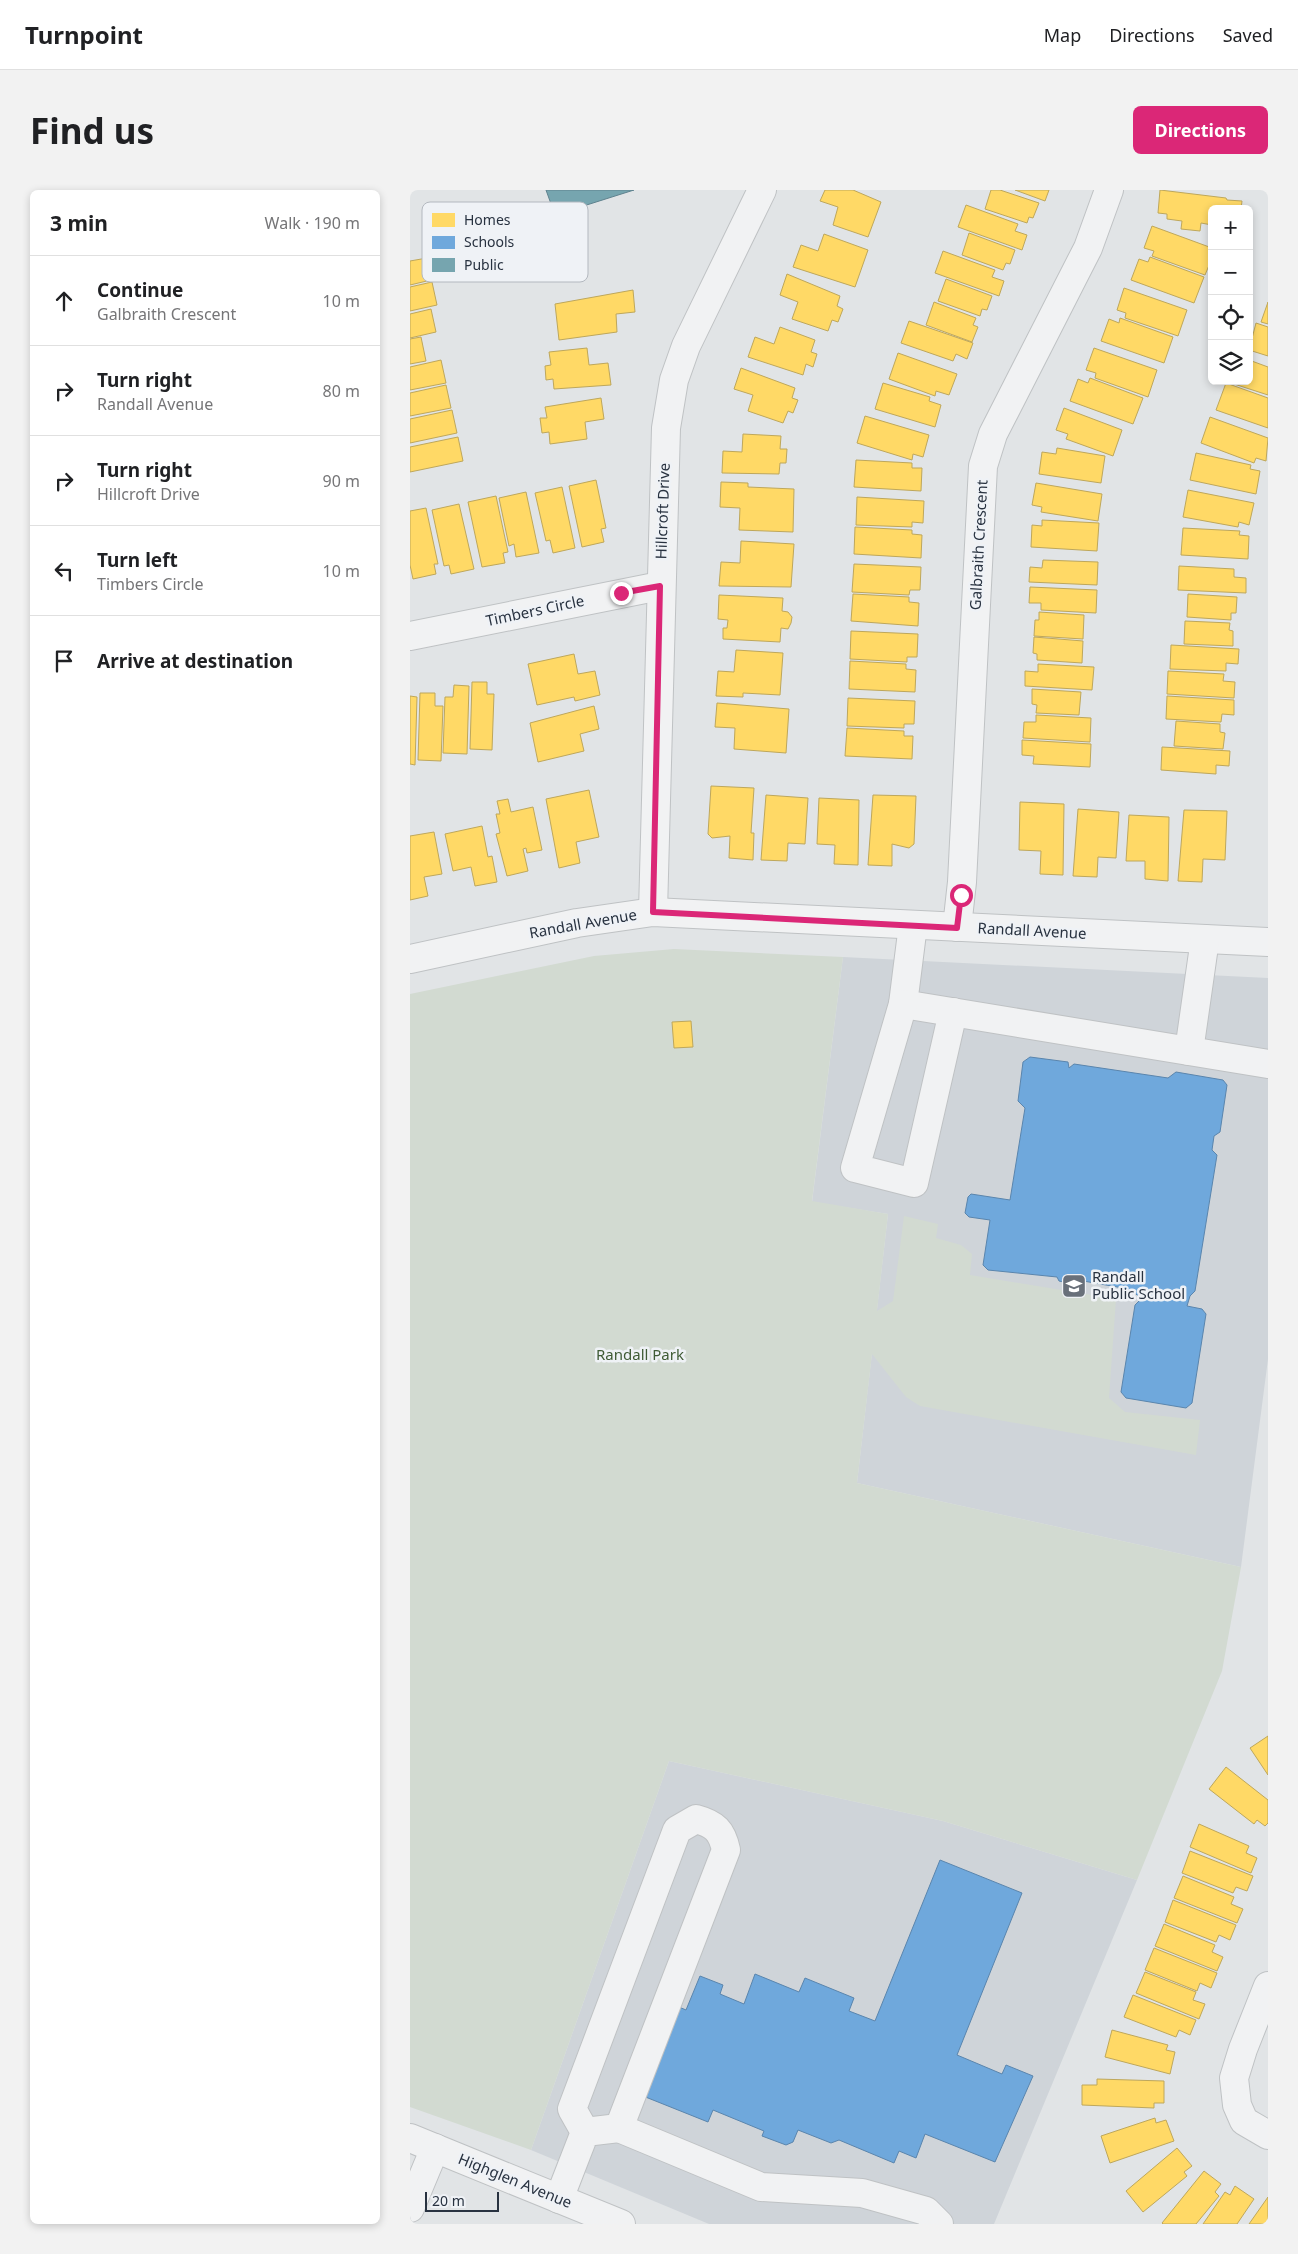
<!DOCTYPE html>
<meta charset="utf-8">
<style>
:root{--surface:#fff;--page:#f2f2f2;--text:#202124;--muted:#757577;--line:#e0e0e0;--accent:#db2777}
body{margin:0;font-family:"Noto Sans",sans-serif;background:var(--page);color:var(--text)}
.controls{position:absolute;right:15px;top:15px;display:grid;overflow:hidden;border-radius:8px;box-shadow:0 2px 8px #0003}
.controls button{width:45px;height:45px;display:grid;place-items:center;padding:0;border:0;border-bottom:1px solid var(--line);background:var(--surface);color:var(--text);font:25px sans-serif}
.scale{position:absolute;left:15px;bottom:12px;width:74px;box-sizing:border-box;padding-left:5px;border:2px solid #283240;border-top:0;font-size:14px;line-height:18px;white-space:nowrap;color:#283240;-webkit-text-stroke:4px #eff2f6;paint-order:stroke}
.stop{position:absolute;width:15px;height:15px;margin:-11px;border:4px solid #db2777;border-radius:50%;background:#fff}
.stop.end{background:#db2777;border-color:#fff;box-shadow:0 1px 5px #0008}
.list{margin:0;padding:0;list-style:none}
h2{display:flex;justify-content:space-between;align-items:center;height:65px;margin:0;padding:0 20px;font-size:21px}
h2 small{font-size:16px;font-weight:400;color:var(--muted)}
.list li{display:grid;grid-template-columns:32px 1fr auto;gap:15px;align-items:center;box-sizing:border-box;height:90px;padding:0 20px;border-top:1px solid var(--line)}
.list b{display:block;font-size:19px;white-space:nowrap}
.list p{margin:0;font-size:16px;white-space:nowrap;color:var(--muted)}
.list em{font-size:16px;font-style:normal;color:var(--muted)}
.icon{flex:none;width:28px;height:28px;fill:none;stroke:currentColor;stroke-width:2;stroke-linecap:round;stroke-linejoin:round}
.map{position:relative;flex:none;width:858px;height:2034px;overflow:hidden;border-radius:8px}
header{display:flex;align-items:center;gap:30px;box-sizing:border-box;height:70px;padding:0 25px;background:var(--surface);border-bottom:1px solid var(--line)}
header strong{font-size:24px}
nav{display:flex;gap:28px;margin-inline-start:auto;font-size:18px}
.intro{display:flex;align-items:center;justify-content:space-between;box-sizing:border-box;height:120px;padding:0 30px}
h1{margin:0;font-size:35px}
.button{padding:12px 22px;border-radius:8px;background:var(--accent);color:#fff;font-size:18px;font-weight:700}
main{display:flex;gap:30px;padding:0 30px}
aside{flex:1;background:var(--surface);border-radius:8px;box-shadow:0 2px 8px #0003}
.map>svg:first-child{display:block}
.built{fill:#cfd4d9}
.green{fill:#d2dad1}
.homes{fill:#ffd966;stroke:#bea75b}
.schools{fill:#6fa8dc;stroke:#5a85ad}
.public{fill:#76a5af;stroke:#5f828e}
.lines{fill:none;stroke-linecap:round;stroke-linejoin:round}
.minor-casing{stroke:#bfc2c4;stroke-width:30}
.minor{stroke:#f1f2f3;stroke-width:28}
.route{stroke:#db2777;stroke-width:6}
.labels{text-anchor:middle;stroke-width:5;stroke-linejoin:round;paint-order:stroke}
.street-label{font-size:15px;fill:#283240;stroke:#eff2f6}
.poi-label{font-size:15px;fill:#283240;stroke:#eff2f6;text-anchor:start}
.park-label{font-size:15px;fill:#3f5b35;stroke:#eff2f6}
.key{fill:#eff2f6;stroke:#b3b8bf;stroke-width:1}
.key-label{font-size:14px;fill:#283240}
</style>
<header>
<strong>Turnpoint</strong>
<nav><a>Map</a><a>Directions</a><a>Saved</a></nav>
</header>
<div class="intro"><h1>Find us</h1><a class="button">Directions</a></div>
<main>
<aside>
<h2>3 min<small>Walk · 190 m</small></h2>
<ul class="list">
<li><svg class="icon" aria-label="ahead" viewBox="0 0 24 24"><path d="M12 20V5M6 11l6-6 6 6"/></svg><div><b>Continue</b><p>Galbraith Crescent</p></div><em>10 m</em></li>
<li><svg class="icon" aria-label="right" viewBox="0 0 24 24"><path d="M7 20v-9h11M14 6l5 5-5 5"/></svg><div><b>Turn right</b><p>Randall Avenue</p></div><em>80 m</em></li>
<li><svg class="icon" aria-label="right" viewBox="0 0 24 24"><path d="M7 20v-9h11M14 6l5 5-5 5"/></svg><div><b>Turn right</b><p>Hillcroft Drive</p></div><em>90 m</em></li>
<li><svg class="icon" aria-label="left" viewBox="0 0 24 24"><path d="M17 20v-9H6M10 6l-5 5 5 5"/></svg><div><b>Turn left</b><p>Timbers Circle</p></div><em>10 m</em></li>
<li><svg class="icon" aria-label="arrive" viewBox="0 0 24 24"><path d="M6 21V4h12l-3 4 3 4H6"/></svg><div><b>Arrive at destination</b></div></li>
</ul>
</aside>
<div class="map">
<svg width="858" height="2034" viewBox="0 0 858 2034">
<rect width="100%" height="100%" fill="#e1e4e6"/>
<g class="built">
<polygon points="433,767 858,788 858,1169 831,1377 447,1293 478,1024 402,1012"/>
<polygon points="259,1571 533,1631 727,1690 584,2034 299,2034 121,1960"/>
</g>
<polygon class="green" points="264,759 433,767 402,1011 478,1024 467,1121 483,1111 494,1026 528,1034 526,1048 551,1055 562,1064 560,1085 706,1109 699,1208 715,1222 790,1230 786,1265 510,1216 496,1207 462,1164 447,1293 831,1377 812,1481 727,1690 533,1631 259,1571 121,1960 0,1917 0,804 184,766"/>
<g class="homes">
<polygon points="415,0 443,0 471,12 458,47 423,35 428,17 410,11"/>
<polygon points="581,0 590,0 629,13 623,28 619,27 617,33 575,19"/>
<polygon points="605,0 639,0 635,11"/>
<polygon points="750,0 816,8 817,10 832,11 831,19 802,19 802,35 791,33 790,41 771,39 772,31 757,29 757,24 748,23"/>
<polygon points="556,15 608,34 605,41 617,45 612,60 548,37"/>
<polygon points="742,36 802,58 802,68 795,85 742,66 744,61 734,58"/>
<polygon points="559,43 605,60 600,74 596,73 593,80 552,65"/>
<polygon points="414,44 458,60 445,97 383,77 391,55 408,61"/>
<polygon points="533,61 585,80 582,87 594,91 589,106 525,83"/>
<polygon points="740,67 794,87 784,113 721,90 729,69 738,72"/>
<polygon points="17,68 21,90 0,95 0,71"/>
<polygon points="377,84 430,106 427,116 433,119 428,132 422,130 418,141 382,129 388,112 370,105"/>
<polygon points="536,89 582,106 577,120 572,119 570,126 528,111"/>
<polygon points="22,92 27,115 0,121 0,97"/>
<polygon points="714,98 777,120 768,146 715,128 716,123 707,120"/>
<polygon points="223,100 225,122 206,124 207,142 149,150 145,114"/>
<polygon points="524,112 566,128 563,135 568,137 562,152 516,135"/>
<polygon points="858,112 858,134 851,132"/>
<polygon points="21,119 26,142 0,148 0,124"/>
<polygon points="710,128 763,147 754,173 691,151 699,129 709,133"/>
<polygon points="499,131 563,153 557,169 546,164 543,171 491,153"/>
<polygon points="846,133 858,137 858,166 839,160"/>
<polygon points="370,137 405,150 401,162 407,164 403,177 396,174 393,185 338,167 345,147 364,154"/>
<polygon points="11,147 16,171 0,174 0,149"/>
<polygon points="177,158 179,175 198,173 201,195 144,199 143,189 136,190 135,176 141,175 139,162"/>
<polygon points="684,158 747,180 738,207 685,188 686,183 676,180"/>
<polygon points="488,163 547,184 539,205 526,201 525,206 479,189"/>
<polygon points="31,170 36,193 0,200 0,177"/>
<polygon points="839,170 858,177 858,205 821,193 839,191"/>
<polygon points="331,178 385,198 382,208 388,210 383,223 378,221 373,233 338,221 343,205 324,199"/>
<polygon points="680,188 733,208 723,234 660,211 668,189 678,193"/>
<polygon points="473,193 520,207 519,211 531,215 525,237 465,219"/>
<polygon points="816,193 858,208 858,238 806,220"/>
<polygon points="36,195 41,218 0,226 0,203"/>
<polygon points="191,208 194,229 175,232 177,249 140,254 139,242 132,243 130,228 137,228 135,217"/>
<polygon points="654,218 712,240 703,266 656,249 658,244 646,240"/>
<polygon points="42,220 47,243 0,253 0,229"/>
<polygon points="455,226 519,245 513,267 503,264 502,270 447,253"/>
<polygon points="800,227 858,248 856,271 846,268 844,273 791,253"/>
<polygon points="333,244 371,246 370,259 377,259 376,273 370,273 369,284 312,283 313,261 332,262"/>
<polygon points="48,247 53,271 0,282 0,257"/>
<polygon points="647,258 695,266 691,293 629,284 632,262 646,264"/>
<polygon points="786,263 841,275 840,279 850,281 846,304 780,290"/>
<polygon points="446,270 502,273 502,278 512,278 511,301 444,297"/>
<polygon points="186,290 196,338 191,339 194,352 172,357 159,296"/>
<polygon points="311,292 338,293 338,297 384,299 383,342 329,340 330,318 310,317"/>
<polygon points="626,293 692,304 688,331 631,322 632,317 622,315"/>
<polygon points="152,297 165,358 143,363 140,350 136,351 125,303"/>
<polygon points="778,300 844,313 839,335 829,332 828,337 773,327"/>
<polygon points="116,302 129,363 106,367 104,354 99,356 89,308"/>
<polygon points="86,306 98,362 93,363 95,373 72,377 58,312"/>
<polygon points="447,307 514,311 513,333 502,332 502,337 446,335"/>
<polygon points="49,314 64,379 41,384 39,375 34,376 22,320"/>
<polygon points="16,318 28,374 24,374 26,384 3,389 0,375 0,321"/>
<polygon points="632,330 689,333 687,361 621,357 622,335 632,336"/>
<polygon points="445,337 502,340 502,344 512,345 511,368 444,364"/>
<polygon points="773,338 830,341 829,345 839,346 838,369 771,365"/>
<polygon points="331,351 384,354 381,397 309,396 311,372 330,373"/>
<polygon points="633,370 688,372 687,395 619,392 620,377 632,378"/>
<polygon points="444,374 511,377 510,400 500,400 499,405 442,402"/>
<polygon points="769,376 824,379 824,387 836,388 836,403 768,400"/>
<polygon points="620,397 687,400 686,423 631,420 631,413 619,413"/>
<polygon points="443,404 499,407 499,412 509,413 508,436 441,431"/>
<polygon points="778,404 827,407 826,423 821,423 821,430 777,427"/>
<polygon points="309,405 373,408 372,421 378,422 382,427 381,433 378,439 371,438 370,452 313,449 313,438 317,438 318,430 308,429"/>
<polygon points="629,422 674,425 673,449 624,446 625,430 629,430"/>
<polygon points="775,431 820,433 819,440 823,441 823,456 774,454"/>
<polygon points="441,441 508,444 507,467 497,467 497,472 440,469"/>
<polygon points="624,447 673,451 672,473 627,470 627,464 623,463"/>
<polygon points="761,455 829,459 828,474 816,473 816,481 760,479"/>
<polygon points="326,460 373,463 370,505 333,503 333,507 306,506 308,481 324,482"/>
<polygon points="164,464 168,484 185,481 190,505 165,511 164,507 127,515 118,474"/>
<polygon points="440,471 496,474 496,479 506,480 505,502 439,499"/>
<polygon points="628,474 684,477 682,500 615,496 615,481 628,482"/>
<polygon points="758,481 814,484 813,491 825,492 824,508 757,504"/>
<polygon points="62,492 77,492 77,504 84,504 82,560 60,559"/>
<polygon points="44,495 59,496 57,564 33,563 35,507 43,507"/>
<polygon points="622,499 671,502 669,525 626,523 627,515 622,514"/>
<polygon points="10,503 25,503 25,516 33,516 31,571 8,570"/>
<polygon points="0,506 7,507 5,575 0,574"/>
<polygon points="757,506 824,510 824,525 812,524 811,532 756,529"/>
<polygon points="438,508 505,511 504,534 494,534 494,538 437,536"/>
<polygon points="307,513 379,519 376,563 324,559 325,538 305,537"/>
<polygon points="184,516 189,539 170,544 174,561 128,572 120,533"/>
<polygon points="626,525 681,528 680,552 613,548 614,532 626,532"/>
<polygon points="766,531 810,534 810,542 815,543 813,559 764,556"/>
<polygon points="437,538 494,541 494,546 503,546 502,569 435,566"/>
<polygon points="612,550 681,554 680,577 623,574 624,566 612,565"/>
<polygon points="752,557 820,561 819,576 806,575 806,584 751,580"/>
<polygon points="301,596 344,598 341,643 344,643 343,670 319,668 320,646 302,648 298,644"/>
<polygon points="179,600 189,647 166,652 170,673 149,678 136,609"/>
<polygon points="356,605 398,608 395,654 378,653 377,671 351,670"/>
<polygon points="463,605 506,606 504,654 499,658 482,654 482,676 458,675"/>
<polygon points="409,608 449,610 448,675 424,674 425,655 407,654"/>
<polygon points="98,609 101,622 123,617 132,660 117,663 116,658 113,659 118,681 97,686 86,644 90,643 86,624 90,624 87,611"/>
<polygon points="610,612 654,614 653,685 630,684 631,661 609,660"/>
<polygon points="668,619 709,622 706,668 688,667 687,687 663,686"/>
<polygon points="774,620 817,621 815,670 793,669 792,692 768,691"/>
<polygon points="719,625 759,627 758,691 735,689 735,671 716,671"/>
<polygon points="72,636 78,667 82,666 87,692 65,696 61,677 43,681 35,644"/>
<polygon points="24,642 32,684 14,687 18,706 0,710 0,646"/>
<polygon points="281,831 283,857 264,858 262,832"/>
<polygon points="858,1546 858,1585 840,1558"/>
<polygon points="816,1577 858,1610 858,1633 855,1636 847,1630 844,1634 799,1599"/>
<polygon points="789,1634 839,1656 836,1663 847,1668 841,1683 780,1657"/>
<polygon points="780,1661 843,1686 837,1701 826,1697 823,1703 772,1683"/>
<polygon points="773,1686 824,1707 821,1714 833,1719 827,1733 764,1708"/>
<polygon points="763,1710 826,1735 820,1750 809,1745 806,1752 755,1732"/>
<polygon points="754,1734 805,1755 802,1762 813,1767 807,1781 745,1756"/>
<polygon points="744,1758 807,1783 801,1798 790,1793 787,1801 735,1780"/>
<polygon points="735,1782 786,1802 783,1810 795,1814 789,1829 726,1803"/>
<polygon points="723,1805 786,1830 780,1845 769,1840 766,1847 714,1827"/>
<polygon points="702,1840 758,1855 756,1860 765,1862 760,1884 695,1867"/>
<polygon points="687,1889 754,1891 754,1913 744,1913 744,1918 672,1915 672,1895 687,1895"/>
<polygon points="745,1928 746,1933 756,1930 764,1951 700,1973 691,1946"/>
<polygon points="767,1958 782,1976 774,1982 777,1986 733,2022 716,2001"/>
<polygon points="794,1981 811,1994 805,2002 809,2006 786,2034 753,2034 752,2033"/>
<polygon points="825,1996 844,2009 827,2034 793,2034 815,2002 820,2005"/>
<polygon points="858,2007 858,2034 839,2034"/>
</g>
<g class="schools">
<polygon points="620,867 658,872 659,878 664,874 758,888 766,882 813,890 817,895 810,942 804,946 802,960 807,965 785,1101 780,1106 777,1116 792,1119 796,1124 782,1213 776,1218 716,1208 711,1202 725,1115 731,1109 725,1103 717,1102 713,1098 662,1089 658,1093 649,1091 647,1087 578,1080 573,1075 580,1030 559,1027 555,1023 558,1007 561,1004 600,1010 615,918 608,911 613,872"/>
<polygon points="530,1670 612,1703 547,1865 592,1884 596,1875 623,1886 585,1972 515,1944 506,1968 489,1961 484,1973 429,1950 421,1953 388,1940 383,1952 376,1955 352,1946 354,1941 303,1920 298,1932 233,1906 269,1817 276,1820 290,1786 313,1795 310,1804 334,1814 345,1784 389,1802 395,1788 444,1808 439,1821 465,1831"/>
</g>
<polygon class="public" points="136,0 224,0 145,25"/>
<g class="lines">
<defs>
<g id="minor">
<polyline points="0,446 250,396"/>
<polyline points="243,722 256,238 264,190 276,156 352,0"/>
<polyline points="503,735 493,814 858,874"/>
<polyline points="547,737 552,692 573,276 583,244 678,58 699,0"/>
<polyline points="0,769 167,733 243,722 858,752"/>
<polyline points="493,814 445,978 504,993 543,822"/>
<polyline points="779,861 795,749"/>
<polyline points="858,1796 833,1859 824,1888 827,1915 834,1931 858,1945"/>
<polyline points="209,1938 351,1997 452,2003 516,2021 529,2034"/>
<polyline points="0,1948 211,2034"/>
<path d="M 149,2009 L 175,1942 L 209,1938 L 316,1660 C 312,1641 305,1634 286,1629 L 267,1640 L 162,1919 L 175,1942"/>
<polyline points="0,2018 25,1958"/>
</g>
</defs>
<use href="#minor" class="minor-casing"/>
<use href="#minor" class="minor"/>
</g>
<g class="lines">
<polyline class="route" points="211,403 250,396 243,722 547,738 551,705"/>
</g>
<defs>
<symbol id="school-square" viewBox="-11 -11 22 22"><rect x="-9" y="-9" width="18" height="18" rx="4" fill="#69707a" stroke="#eff2f6"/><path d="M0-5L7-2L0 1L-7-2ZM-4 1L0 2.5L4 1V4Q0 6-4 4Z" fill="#fff"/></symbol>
</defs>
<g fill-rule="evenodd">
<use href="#school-square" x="650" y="1082" width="28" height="28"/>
</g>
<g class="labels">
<g class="street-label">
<text transform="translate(253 321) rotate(-88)" y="5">Hillcroft Drive</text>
<text transform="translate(569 355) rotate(-87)" y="5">Galbraith Crescent</text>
<text transform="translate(125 421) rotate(-12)" y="5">Timbers Circle</text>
<text transform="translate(173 734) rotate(-10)" y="5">Randall Avenue</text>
<text transform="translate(622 741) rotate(3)" y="5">Randall Avenue</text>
<text transform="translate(105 1991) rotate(22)" y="5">Highglen Avenue</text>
</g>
<g class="poi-label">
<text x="682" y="1092">Randall<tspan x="682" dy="17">Public School</tspan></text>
</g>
<g class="park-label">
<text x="230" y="1170">Randall Park</text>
</g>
</g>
<rect x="12" y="12" width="166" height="80" rx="8" class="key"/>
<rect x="22" y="23" width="23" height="14" fill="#ffd966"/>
<rect x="22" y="46" width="23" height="13" fill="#6fa8dc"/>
<rect x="22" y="68" width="23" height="14" fill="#76a5af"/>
<g class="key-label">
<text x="54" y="35">Homes</text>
<text x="54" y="57">Schools</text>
<text x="54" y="80">Public</text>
</g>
</svg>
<div class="controls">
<button>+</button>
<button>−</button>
<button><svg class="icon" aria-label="locate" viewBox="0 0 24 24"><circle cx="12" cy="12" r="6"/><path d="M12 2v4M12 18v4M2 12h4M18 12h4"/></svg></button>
<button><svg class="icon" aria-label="layers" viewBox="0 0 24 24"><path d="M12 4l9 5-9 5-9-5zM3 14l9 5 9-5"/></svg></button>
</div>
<div class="scale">20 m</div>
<div class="stop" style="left:551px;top:705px"></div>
<div class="stop end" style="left:211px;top:403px"></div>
</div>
</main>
